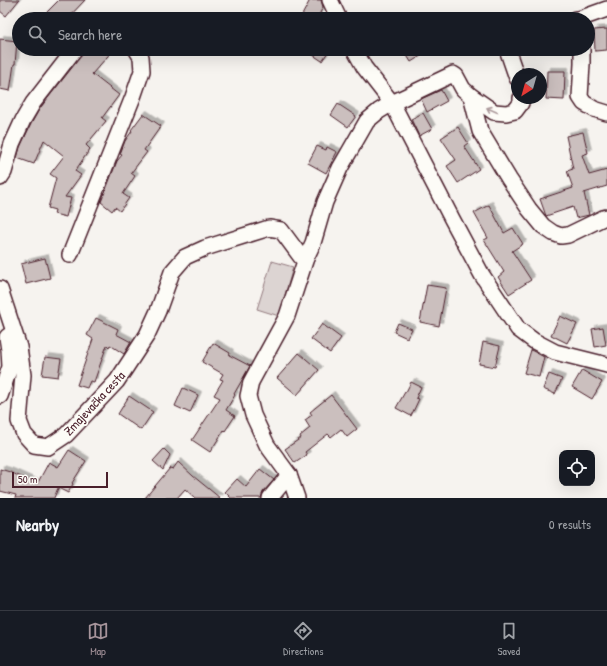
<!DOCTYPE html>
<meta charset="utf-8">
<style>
:root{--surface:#171b24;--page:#242831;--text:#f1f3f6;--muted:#9ea1a6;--line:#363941;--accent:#a6949b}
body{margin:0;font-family:"Patrick Hand",sans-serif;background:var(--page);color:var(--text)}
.controls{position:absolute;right:12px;bottom:12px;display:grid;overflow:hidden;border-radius:8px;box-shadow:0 4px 16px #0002}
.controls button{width:36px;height:36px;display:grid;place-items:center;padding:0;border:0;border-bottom:1px solid var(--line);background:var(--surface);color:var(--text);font:20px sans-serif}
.compass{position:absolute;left:511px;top:68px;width:36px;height:36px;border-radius:50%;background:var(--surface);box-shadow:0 4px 16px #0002;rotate:217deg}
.scale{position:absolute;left:12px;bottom:10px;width:96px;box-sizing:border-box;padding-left:4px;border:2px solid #4a1f2b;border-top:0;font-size:11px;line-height:14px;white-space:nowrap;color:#4a1f2b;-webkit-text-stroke:3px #fdfcf7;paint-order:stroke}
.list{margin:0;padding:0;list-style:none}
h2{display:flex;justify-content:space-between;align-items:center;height:52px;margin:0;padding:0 16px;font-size:17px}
h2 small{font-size:13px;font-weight:400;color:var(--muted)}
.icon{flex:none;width:22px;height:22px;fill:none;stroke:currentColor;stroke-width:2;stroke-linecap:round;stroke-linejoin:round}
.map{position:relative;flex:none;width:607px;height:498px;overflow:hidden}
.search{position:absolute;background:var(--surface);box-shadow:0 4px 16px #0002;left:12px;right:12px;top:12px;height:44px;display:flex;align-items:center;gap:10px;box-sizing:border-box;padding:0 14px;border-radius:22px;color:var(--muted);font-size:15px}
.sheet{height:112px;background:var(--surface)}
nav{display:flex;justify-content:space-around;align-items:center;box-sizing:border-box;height:56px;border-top:1px solid var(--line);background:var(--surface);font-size:11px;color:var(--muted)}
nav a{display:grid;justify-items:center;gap:2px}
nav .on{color:var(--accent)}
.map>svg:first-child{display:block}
.green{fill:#dcd4d2;stroke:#937a7e}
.building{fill:#cbbfbe;stroke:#4a1f2b;filter:url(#shadow)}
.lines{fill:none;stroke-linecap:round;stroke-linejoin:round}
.street-casing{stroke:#4a1f2b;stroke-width:18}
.street{stroke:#fdfcf7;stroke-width:15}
.oneway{stroke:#ac999b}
.labels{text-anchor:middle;stroke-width:3.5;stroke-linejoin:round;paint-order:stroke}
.street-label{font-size:13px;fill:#4a1f2b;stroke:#fdfcf7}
</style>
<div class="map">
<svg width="607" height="498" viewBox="0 0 607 498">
<defs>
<filter id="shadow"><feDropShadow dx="3.5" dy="-3.5" stdDeviation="0" flood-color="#0004"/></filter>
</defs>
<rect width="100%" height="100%" fill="#f6f3ef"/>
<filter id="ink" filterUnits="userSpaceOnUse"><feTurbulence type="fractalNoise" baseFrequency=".025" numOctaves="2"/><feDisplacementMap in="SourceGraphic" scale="8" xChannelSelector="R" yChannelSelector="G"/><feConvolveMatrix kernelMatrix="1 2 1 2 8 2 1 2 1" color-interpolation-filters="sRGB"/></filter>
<g filter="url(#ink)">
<polygon class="green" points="272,261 293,267 279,316 257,309"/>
<g class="building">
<polygon points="0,0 19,0 6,16 0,11"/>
<polygon points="59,0 85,0 67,19 40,19"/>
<polygon points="310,0 321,0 323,7 317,19 300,19"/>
<polygon points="607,29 607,50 595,51 594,30"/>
<polygon points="0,39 17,41 15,64 14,64 10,91 0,89"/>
<polygon points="84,49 114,49 92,74 119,95 102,118 106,121 86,145 90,149 75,171 81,175 65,197 71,198 66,217 54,214 55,210 48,208 56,178 50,174 64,156 44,140 34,164 17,158 20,147 31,124 40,108 82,55"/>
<polygon points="304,49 330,49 322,61"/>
<polygon points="403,49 432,49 411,62"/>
<polygon points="547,71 565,71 564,100 546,99"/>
<polygon points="441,90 447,101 427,112 421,99"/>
<polygon points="338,104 356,116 348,127 331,115"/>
<polygon points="423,113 432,129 419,136 411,119"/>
<polygon points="143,114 161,126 144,150 147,152 131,173 135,176 123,194 129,198 120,211 115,207 112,211 101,202 117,161 122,155 120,154 125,141 132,131 131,130"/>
<polygon points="458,127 468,143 464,146 479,169 458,183 447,166 456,160 441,138"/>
<polygon points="583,132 588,153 582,155 589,175 607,170 607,186 584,193 589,215 576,218 573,207 546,216 540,199 573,188 567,171 573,169 566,136"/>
<polygon points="317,146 326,150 327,147 337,152 326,173 308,163"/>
<polygon points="489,205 504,233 513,228 523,244 512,251 531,280 509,294 498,277 504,272 484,240 488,238 474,213"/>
<polygon points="45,258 50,278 26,284 21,264"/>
<polygon points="427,285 446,288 439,326 420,322"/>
<polygon points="560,316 577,324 567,343 551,335"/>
<polygon points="96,318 118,329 116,334 131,342 124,354 110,345 109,347 107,345 94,382 90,381 87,388 77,385 93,339 87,335"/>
<polygon points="398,323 412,329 407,338 394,332"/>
<polygon points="322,324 341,338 330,353 311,339"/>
<polygon points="603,327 606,345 595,347 592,329"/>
<polygon points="483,342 500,346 495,367 479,364"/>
<polygon points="213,343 230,353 229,355 250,366 234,394 235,395 226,410 235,416 225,431 224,430 210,452 192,440 220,398 214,395 223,380 220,379 223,374 202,362"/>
<polygon points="531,350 544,357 539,377 524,373"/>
<polygon points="299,353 319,370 297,395 277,378"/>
<polygon points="45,357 61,359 58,377 42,375"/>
<polygon points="582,370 602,382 592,399 572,387"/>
<polygon points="549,374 562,379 555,394 543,389"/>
<polygon points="411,382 421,387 416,398 419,399 411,416 396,408 405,392 406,392"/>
<polygon points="183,388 198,395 190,413 175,406"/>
<polygon points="331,395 357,429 347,437 341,429 331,437 328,434 305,452 307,455 295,463 285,449 301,438 300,436 310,428 305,420 312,415 310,412"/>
<polygon points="129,396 153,412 141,430 118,414"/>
<polygon points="164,449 170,455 163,470 153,461"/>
<polygon points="69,450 86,461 72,483 73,484 68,493 58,488 54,498 15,498 16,495 0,491 0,469 10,472 37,484 49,462 58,467"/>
<polygon points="178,462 193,476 220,498 195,498 185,489 177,498 145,498 170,468 173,469"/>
<polygon points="260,469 274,480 263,492 261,498 231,498 225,492 237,479 246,487"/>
</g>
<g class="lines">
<defs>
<g id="street">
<polyline points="330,0 339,19"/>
<polyline points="575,19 579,19 607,9"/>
<polyline points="354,49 364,67 392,103 452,219 482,275 518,329 534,341 555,352 607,365"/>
<polyline points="507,49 517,78"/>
<polyline points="582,49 582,64 580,97 584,103 594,109 607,113"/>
<polyline points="471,96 480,131 509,179 529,209 543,226 553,233 561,236 568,235 603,218 607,217"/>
<polyline points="0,178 4,172 12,144 23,120 33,103 75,49"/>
<polyline points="70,255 133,97 142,71 141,57 136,49"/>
<polyline points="306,258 313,243 325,202 340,168 367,121 379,111 392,103 453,74 456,76 463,89 471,96 494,112 506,113 515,111 521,103 521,98"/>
<polyline points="0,289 19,347 23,375 19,421 24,434 34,445 48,447 66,435 117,381 147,335 158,311 172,272 185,257 205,248 269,228 281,230 301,257 306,258 287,316 251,382 248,396 253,415 267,445 289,475 297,498"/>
<polyline points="0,396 10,367 9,350 7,337 8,336"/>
<polyline points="270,498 289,475"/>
</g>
</defs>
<use href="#street" class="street-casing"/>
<use href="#street" class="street"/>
</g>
<defs><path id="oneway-shaft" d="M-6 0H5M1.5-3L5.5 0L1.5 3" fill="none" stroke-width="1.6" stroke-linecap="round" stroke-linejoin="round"/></defs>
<use class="oneway" href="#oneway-shaft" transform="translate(492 110) rotate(-156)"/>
</g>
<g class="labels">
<g class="street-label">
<text transform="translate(94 403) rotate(-47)" y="5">Zmajevačka cesta</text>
</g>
</g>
</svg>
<div class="controls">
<button><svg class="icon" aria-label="locate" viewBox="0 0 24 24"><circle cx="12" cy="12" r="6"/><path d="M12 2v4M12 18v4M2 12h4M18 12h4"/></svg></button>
</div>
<svg class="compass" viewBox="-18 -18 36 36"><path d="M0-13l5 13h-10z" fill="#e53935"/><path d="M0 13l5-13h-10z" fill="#9ea1a6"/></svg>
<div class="scale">50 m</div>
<div class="search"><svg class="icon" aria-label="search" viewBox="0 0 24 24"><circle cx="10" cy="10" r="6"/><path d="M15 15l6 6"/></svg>Search here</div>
</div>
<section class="sheet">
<h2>Nearby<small>0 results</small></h2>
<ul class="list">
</ul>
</section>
<nav>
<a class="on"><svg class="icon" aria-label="map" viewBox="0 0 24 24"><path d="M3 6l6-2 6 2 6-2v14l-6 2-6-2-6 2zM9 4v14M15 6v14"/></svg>Map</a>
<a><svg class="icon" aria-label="directions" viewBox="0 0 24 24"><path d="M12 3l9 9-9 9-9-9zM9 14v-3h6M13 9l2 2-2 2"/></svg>Directions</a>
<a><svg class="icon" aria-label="saved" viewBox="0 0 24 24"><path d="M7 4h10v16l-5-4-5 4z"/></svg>Saved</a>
</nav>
